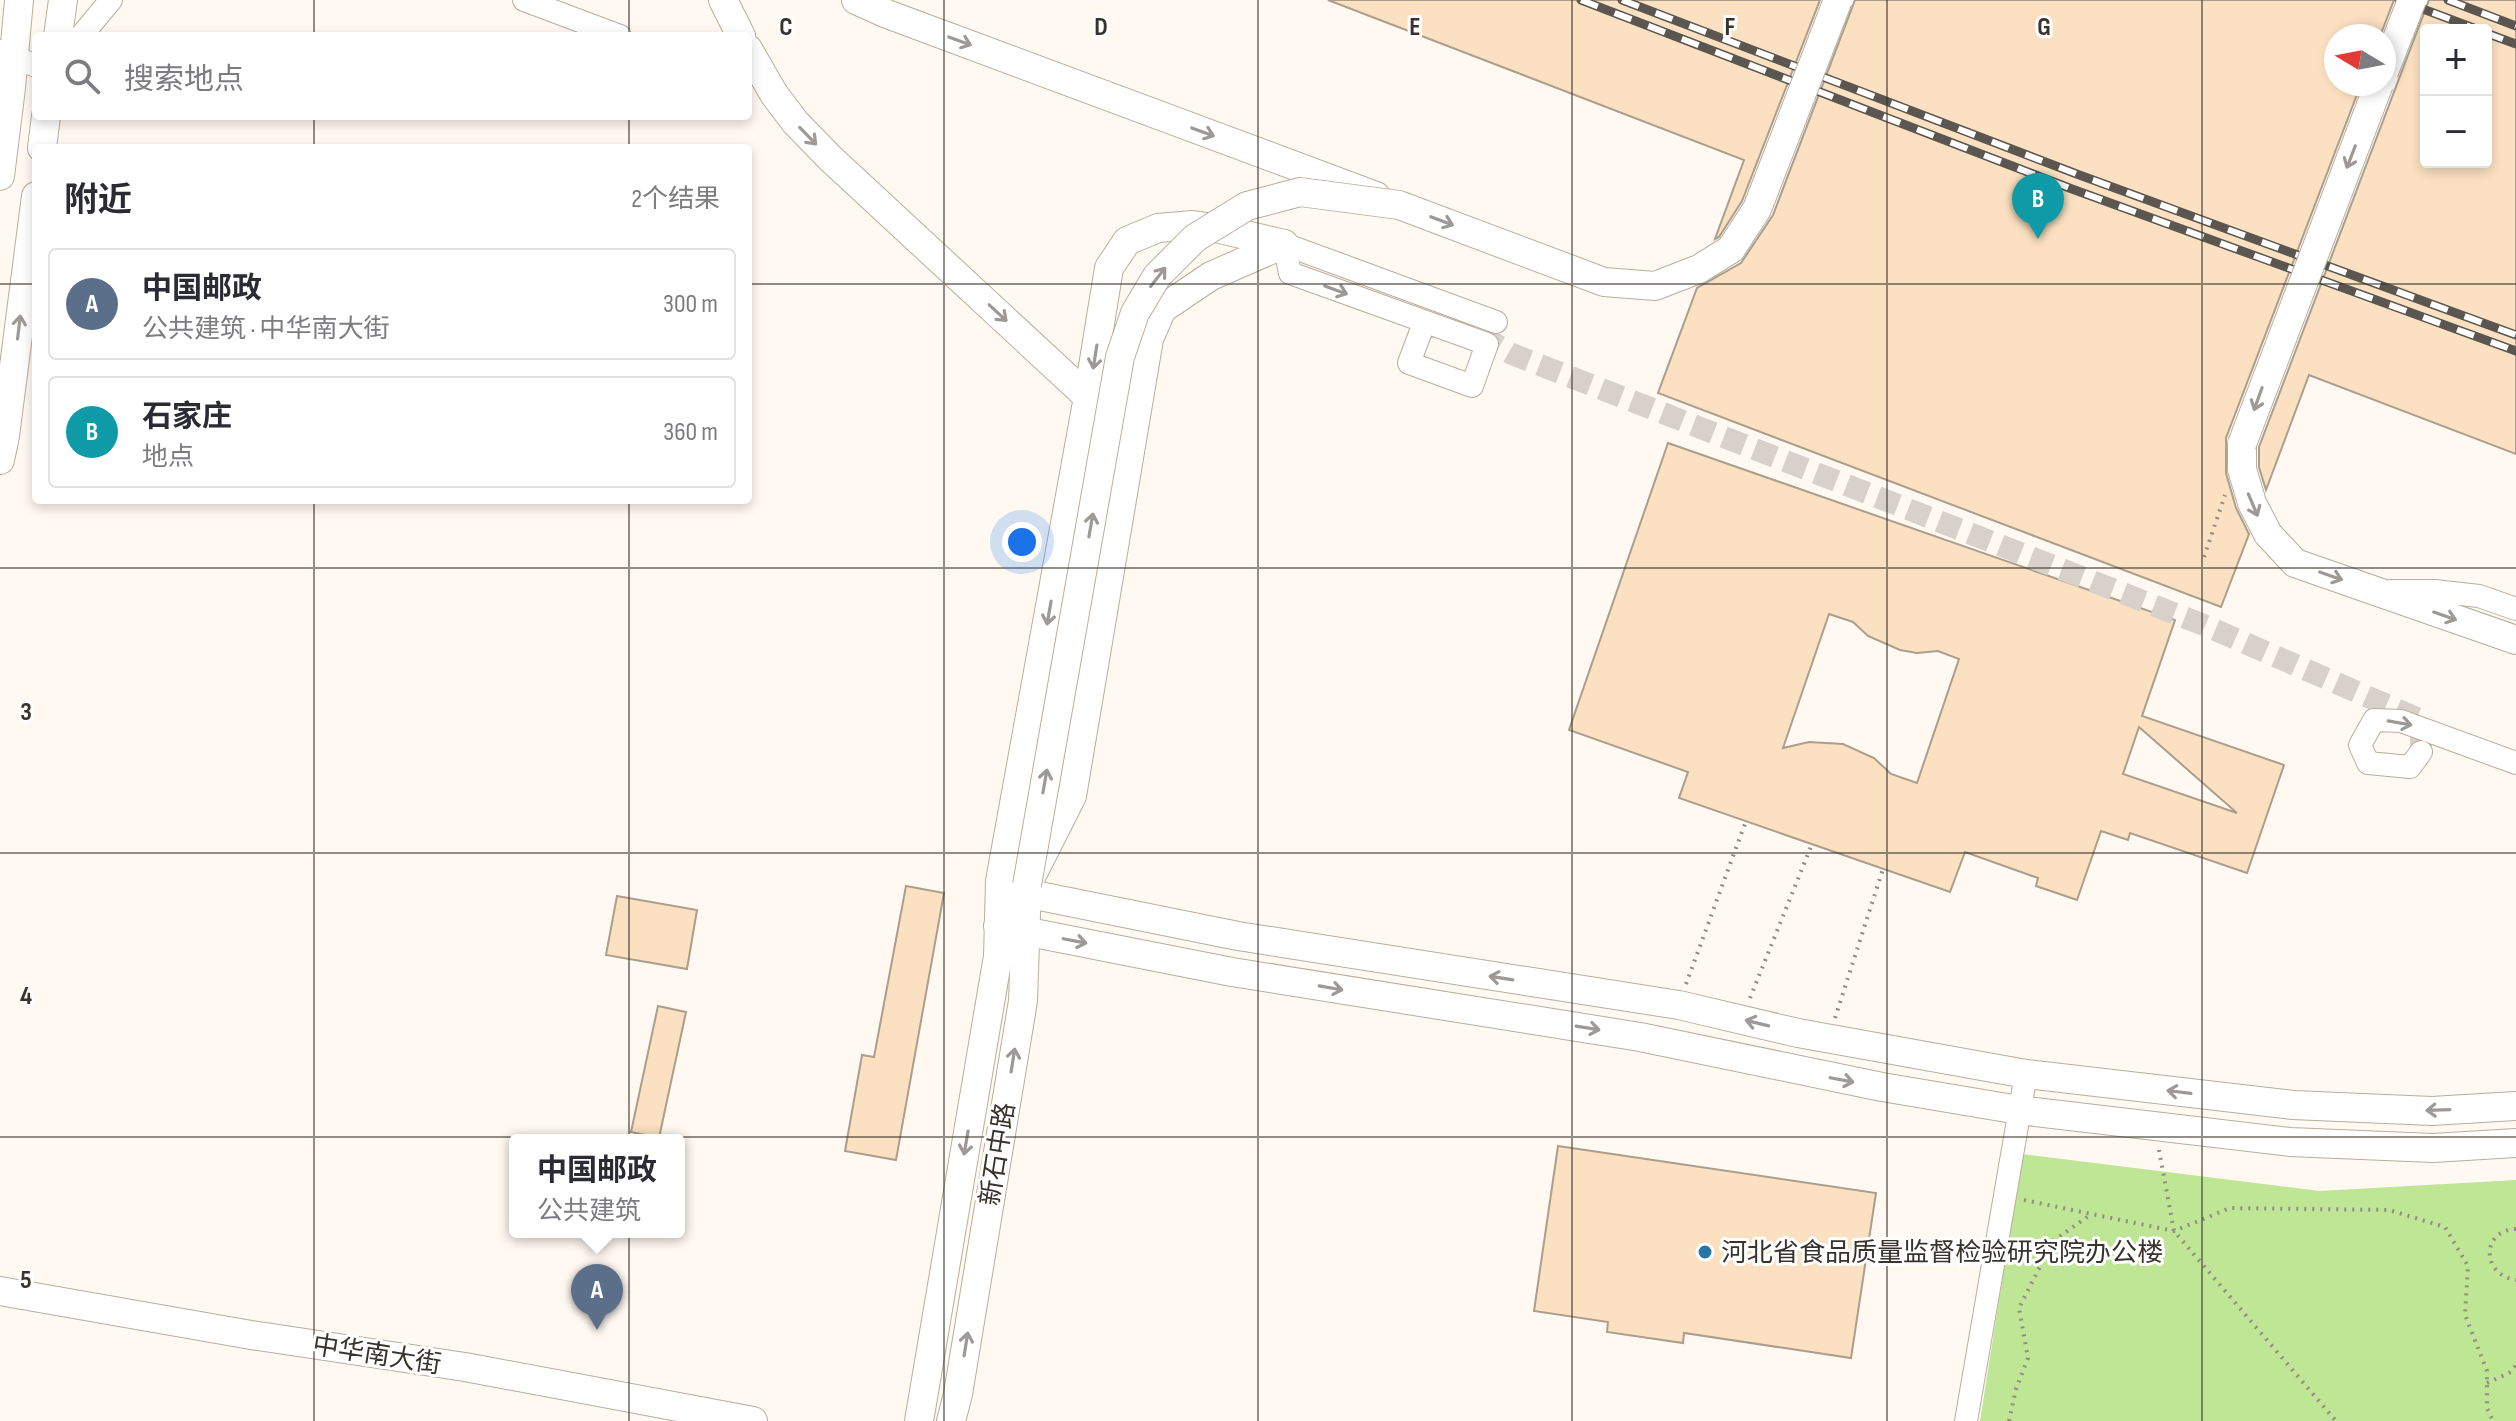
<!DOCTYPE html>
<html lang="zh">
<meta charset="utf-8">
<style>
:root{--surface:#fff;--page:#f2f2f3;--text:#2b2b33;--muted:#7c7c81;--line:#e1e1e2;--accent:#db2777}
body{margin:0;font-family:"Sofia Sans Condensed","Noto Sans SC",sans-serif;background:var(--page);color:var(--text)}
.controls{position:absolute;right:24px;top:24px;display:grid;overflow:hidden;border-radius:8px;box-shadow:0 4px 12px #0003}
.controls button{width:72px;height:72px;display:grid;place-items:center;padding:0;border:0;border-bottom:2px solid var(--line);background:var(--surface);color:var(--text);font:40px sans-serif}
.compass{position:absolute;left:2324px;top:24px;width:72px;height:72px;border-radius:50%;background:var(--surface);box-shadow:0 4px 12px #0003;rotate:280deg}
.you{position:absolute;left:1022px;top:542px;width:28px;height:28px;margin:-20px;border:6px solid #fff;border-radius:50%;background:#1a73e8;box-shadow:0 0 0 12px #1a73e833}
.badge{display:grid;place-items:center;width:52px;height:52px;border-radius:50%;background:var(--accent);color:#fff;font-size:26px;font-weight:700}
.pin{position:absolute;translate:-50% -66px;filter:drop-shadow(0 2px 4px #0008)}
.pin::after{content:'';position:absolute;top:42px;width:28px;height:24px;background:inherit;clip-path:polygon(0 0,100% 0,50% 100%)}
.popup{position:absolute;left:509px;top:1134px;width:176px;height:104px;box-sizing:border-box;display:grid;place-content:center;border-radius:8px;background:var(--surface);filter:drop-shadow(0 2px 6px #0005);font-size:26px;white-space:nowrap;color:var(--muted)}
.popup b{font-size:30px;color:var(--text)}
.popup::after{content:'';position:absolute;left:50%;top:100%;margin-left:-16px;border:16px solid transparent;border-top-color:var(--surface)}
.list{margin:0;padding:0;list-style:none}
h2{display:flex;justify-content:space-between;align-items:center;height:104px;margin:0;padding:0 32px;font-size:34px}
h2 small{font-size:26px;font-weight:400;color:var(--muted)}
.list li{display:grid;grid-template-columns:52px 1fr auto;gap:24px;align-items:center;box-sizing:border-box;height:112px;margin:0 16px 16px;padding:0 16px;border:2px solid var(--line);border-radius:8px}
.list b{display:block;font-size:30px;white-space:nowrap}
.list p{margin:0;font-size:26px;white-space:nowrap;color:var(--muted)}
.list em{font-size:26px;font-style:normal;color:var(--muted)}
.icon{flex:none;width:44px;height:44px;fill:none;stroke:currentColor;stroke-width:2;stroke-linecap:round;stroke-linejoin:round}
.map{position:relative;flex:none;width:2516px;height:1421px;overflow:hidden}
.search{position:absolute;background:var(--surface);box-shadow:0 4px 12px #0003;left:32px;top:32px;width:720px;height:88px;display:flex;align-items:center;gap:20px;box-sizing:border-box;padding:0 28px;border-radius:8px;color:var(--muted);font-size:30px}
.panel{position:absolute;background:var(--surface);box-shadow:0 4px 12px #0003;left:32px;top:144px;width:720px;height:360px;border-radius:8px}
.map>svg:first-child{display:block}
.green{fill:#bee694}
.building{fill:#fbe1c1;stroke:#ab9e8d;stroke-width:2;fill-rule:evenodd}
.lines{fill:none;stroke-linecap:round;stroke-linejoin:round}
.minor-tunnel{stroke:#d7d1ca;stroke-width:22;stroke-dasharray:22 11;stroke-linecap:butt}
.minor-casing{stroke:#baad9c;stroke-width:24}
.major-casing{stroke:#baad9c;stroke-width:30}
.path{stroke:#928c85;stroke-width:4;stroke-dasharray:2 6;stroke-linecap:butt}
.minor{stroke:#fff;stroke-width:22}
.major{stroke:#fff;stroke-width:28}
.rail-casing{stroke:#5b564f;stroke-width:9}
.rail{stroke:#fff;stroke-width:6;stroke-dasharray:18;stroke-linecap:butt}
.major-bridge-casing{stroke:#baad9c;stroke-width:30;stroke-linecap:butt}
.major-bridge{stroke:#fff;stroke-width:28}
.oneway{stroke:#9c9996}
.grid{fill:none;stroke:#38332c;stroke-width:2;stroke-opacity:0.55}
.poi-dot{fill:#2975a8;stroke:#fff;stroke-width:3}
.labels{text-anchor:middle;stroke-width:6;stroke-linejoin:round;paint-order:stroke}
.street-label{font-size:26px;fill:#38332c;stroke:#fff}
.poi-label{font-size:26px;fill:#38332c;stroke:#fff;text-anchor:start}
.grid-label{font-size:26px;text-anchor:middle;font-weight:bold;fill:#38332c;stroke:#fff;stroke-width:6;stroke-linejoin:round;paint-order:stroke}
</style>
<div class="map">
<svg width="2516" height="1421" viewBox="0 0 2516 1421">
<rect width="100%" height="100%" fill="#fff9f2"/>
<polygon class="green" points="2022,1154 2320,1191 2516,1180 2516,1421 1980,1421"/>
<g class="building">
<polygon points="1328,0 1820,0 1742,201 1719,237 1715,239 1744,160"/>
<polygon points="1855,0 2394,0 2380,36 2336,36 2336,84 2361,84 2226,438 2226,473 2236,508 2249,534 2221,607 1658,393 1697,288 1741,263 1773,215"/>
<path d="M 2429,0 L 2516,0 L 2516,454 L 2309,375 L 2266,490 L 2259,467 L 2259,447 ZM 2426,30 L 2486,30 L 2486,162 L 2426,162 Z"/>
<path d="M 1668,443 L 2175,620 L 2142,716 L 2284,765 L 2247,873 L 2130,833 L 2128,840 L 2101,831 L 2077,900 L 2036,886 L 2038,878 L 1965,852 L 1950,892 L 1679,798 L 1688,772 L 1569,730 ZM 1829,614 L 1853,622 L 1868,636 L 1900,650 L 1917,653 L 1938,651 L 1959,659 L 1917,783 L 1891,774 L 1874,758 L 1843,744 L 1809,742 L 1783,748 ZM 2139,727 L 2237,813 L 2123,774 Z"/>
<polygon points="906,886 944,893 896,1160 845,1151 862,1055 874,1057"/>
<polygon points="617,896 697,910 687,969 606,955"/>
<polygon points="658,1006 686,1012 659,1138 631,1132"/>
<polygon points="1558,1146 1876,1193 1851,1358 1684,1333 1683,1343 1607,1332 1608,1322 1534,1311"/>
</g>
<g class="lines">
<polyline class="minor-tunnel" points="1422,331 1451,318 1512,354 2204,625 2421,720 2421,752"/>
<defs>
<g id="minor">
<polyline points="524,0 620,36"/>
<polyline points="81,36 111,0"/>
<polyline points="0,51 36,66"/>
<polyline points="1284,244 1290,273 1487,344 1472,386 1409,363 1421,331"/>
<polyline points="1284,244 1496,322"/>
<polyline points="2391,591 2434,591 2479,596 2516,609"/>
<polyline points="2421,752 2410,767 2368,763 2360,745 2374,720 2401,721 2516,763"/>
<polyline points="1966,1421 2026,1074"/>
</g>
<g id="major">
<polyline points="723,0 741,36"/>
<polyline points="856,0 887,14 1376,196"/>
<polyline points="58,36 63,0"/>
<polyline points="748,49 774,94 795,122 830,158 1088,397 1100,405"/>
<polyline points="42,148 46,116"/>
<polyline points="0,176 11,88 19,0"/>
<polyline points="2242,444 2242,469 2252,503 2268,534 2295,563 2516,640"/>
<polyline points="0,460 5,436 36,196"/>
<polyline points="1000,888 1238,936 1679,1005 1798,1033 2026,1074 2293,1105 2432,1111 2516,1106"/>
<polyline points="998,926 1232,972 1640,1037 1882,1087 2019,1110 2290,1142 2433,1148 2516,1143"/>
<polyline points="0,1291 251,1335 465,1367 753,1421"/>
<polyline points="919,1421 998,956 1000,881 1088,397 1109,268 1127,241 1158,228 1193,225 1220,229 1284,244"/>
<polyline points="951,1421 958,1394 1023,1001 1027,885 1072,796 1149,339 1162,309 1211,276 1284,244"/>
</g>
</defs>
<use href="#minor" class="minor-casing"/>
<use href="#major" class="major-casing"/>
<g class="path">
<polyline points="2204,557 2225,495"/>
<polyline points="1686,984 1746,821"/>
<polyline points="1750,998 1812,844"/>
<polyline points="1835,1018 1883,869"/>
<polyline points="2159,1150 2174,1231 2336,1421"/>
<polyline points="2024,1200 2174,1231 2230,1208 2389,1210 2445,1227 2468,1266 2465,1315 2487,1371 2487,1408 2493,1421"/>
<path d="M 2516,1229 C 2481,1230 2481,1275 2516,1280"/>
<polyline points="2487,1383 2511,1372 2516,1365"/>
<polyline points="2009,1421 2016,1389 2028,1358 2019,1308 2053,1241 2090,1215"/>
</g>
<use href="#minor" class="minor"/>
<use href="#major" class="major"/>
<defs>
<g id="rail">
<polyline points="1581,0 2072,189 2516,351"/>
<polyline points="1622,0 2074,173 2516,335"/>
<polyline points="2399,0 2479,30"/>
<polyline points="2448,0 2516,26"/>
<polyline points="2486,33 2516,44"/>
</g>
</defs>
<use href="#rail" class="rail-casing"/>
<use href="#rail" class="rail"/>
<defs>
<g id="major-bridge">
<polyline points="2384,72 2412,0"/>
<polyline points="2242,444 2379,84"/>
<polyline points="1027,885 1120,357 1135,313 1157,276 1195,238 1247,206 1300,192 1399,205 1604,282 1655,286 1699,269 1731,249 1757,209 1838,0"/>
</g>
</defs>
<use href="#major-bridge" class="major-bridge-casing"/>
<use href="#major-bridge" class="major-bridge"/>
</g>
<defs><path id="oneway-shaft" d="M-6 0H5M1.5-3L5.5 0L1.5 3" fill="none" stroke-width="1.6" stroke-linecap="round" stroke-linejoin="round" transform="scale(2)"/></defs>
<g class="oneway">
<use href="#oneway-shaft" transform="translate(960 41) rotate(20)"/>
<use href="#oneway-shaft" transform="translate(1203 132) rotate(20)"/>
<use href="#oneway-shaft" transform="translate(808 136) rotate(46)"/>
<use href="#oneway-shaft" transform="translate(2351 157) rotate(111)"/>
<use href="#oneway-shaft" transform="translate(1442 221) rotate(21)"/>
<use href="#oneway-shaft" transform="translate(1158 277) rotate(-52)"/>
<use href="#oneway-shaft" transform="translate(1336 290) rotate(20)"/>
<use href="#oneway-shaft" transform="translate(998 313) rotate(43)"/>
<use href="#oneway-shaft" transform="translate(19 327) rotate(-83)"/>
<use href="#oneway-shaft" transform="translate(1095 357) rotate(99)"/>
<use href="#oneway-shaft" transform="translate(2258 399) rotate(110)"/>
<use href="#oneway-shaft" transform="translate(2253 505) rotate(67)"/>
<use href="#oneway-shaft" transform="translate(1091 525) rotate(-80)"/>
<use href="#oneway-shaft" transform="translate(2331 576) rotate(19)"/>
<use href="#oneway-shaft" transform="translate(1049 613) rotate(100)"/>
<use href="#oneway-shaft" transform="translate(2445 616) rotate(19)"/>
<use href="#oneway-shaft" transform="translate(2400 723) rotate(10)"/>
<use href="#oneway-shaft" transform="translate(1045 781) rotate(-80)"/>
<use href="#oneway-shaft" transform="translate(1075 941) rotate(11)"/>
<use href="#oneway-shaft" transform="translate(1501 978) rotate(-171)"/>
<use href="#oneway-shaft" transform="translate(1331 988) rotate(10)"/>
<use href="#oneway-shaft" transform="translate(1757 1023) rotate(-166)"/>
<use href="#oneway-shaft" transform="translate(1588 1028) rotate(9)"/>
<use href="#oneway-shaft" transform="translate(1013 1060) rotate(-81)"/>
<use href="#oneway-shaft" transform="translate(1842 1080) rotate(11)"/>
<use href="#oneway-shaft" transform="translate(2179 1092) rotate(-173)"/>
<use href="#oneway-shaft" transform="translate(2438 1110) rotate(178)"/>
<use href="#oneway-shaft" transform="translate(966 1143) rotate(100)"/>
<use href="#oneway-shaft" transform="translate(966 1344) rotate(-81)"/>
</g>
<path class="grid" d="M 314,0 L 314,36M 629,0 L 629,36M 944,0 L 944,1421M 1258,0 L 1258,1421M 1572,0 L 1572,1421M 1887,0 L 1887,1421M 2202,0 L 2202,1421M 314,116 L 314,148M 629,116 L 629,148M 0,284 L 36,284M 748,284 L 2516,284M 314,500 L 314,1421M 629,500 L 629,1421M 0,568 L 2516,568M 0,853 L 2516,853M 0,1137 L 2516,1137"/>
<circle class="poi-dot" cx="1705" cy="1252" r="8"/>
<g class="labels">
<g class="street-label">
<text transform="translate(997 1154) rotate(-81)" y="9">新石中路</text>
<text transform="translate(377 1354) rotate(9)" y="9">中华南大街</text>
</g>
<g class="poi-label">
<text x="1721" y="1261">河北省食品质量监督检验研究院办公楼</text>
</g>
</g>
<g class="grid-label">
<text x="786" y="35">C</text>
<text x="1101" y="35">D</text>
<text x="1415" y="35">E</text>
<text x="1730" y="35">F</text>
<text x="2044" y="35">G</text>
<text x="26" y="720">3</text>
<text x="26" y="1004">4</text>
<text x="26" y="1288">5</text>
</g>
</svg>
<div class="controls">
<button>+</button>
<button>−</button>
</div>
<svg class="compass" viewBox="-18 -18 36 36"><path d="M0-13l5 13h-10z" fill="#e53935"/><path d="M0 13l5-13h-10z" fill="#7c7c81"/></svg>
<div class="you"></div>
<div class="pin badge" style="left:597px;top:1330px;background:#5c6f8a">A</div>
<div class="popup"><b>中国邮政</b>公共建筑</div>
<div class="pin badge" style="left:2038px;top:239px;background:#0f9aa8">B</div>
<div class="search"><svg class="icon" aria-label="search" viewBox="0 0 24 24"><circle cx="10" cy="10" r="6"/><path d="M15 15l6 6"/></svg>搜索地点</div>
<section class="panel">
<h2>附近<small>2个结果</small></h2>
<ul class="list">
<li><span class="badge" style="background:#5c6f8a">A</span><div><b>中国邮政</b><p>公共建筑 · 中华南大街</p></div><em>300 m</em></li>
<li><span class="badge" style="background:#0f9aa8">B</span><div><b>石家庄</b><p>地点</p></div><em>360 m</em></li>
</ul>
</section>
</div>
